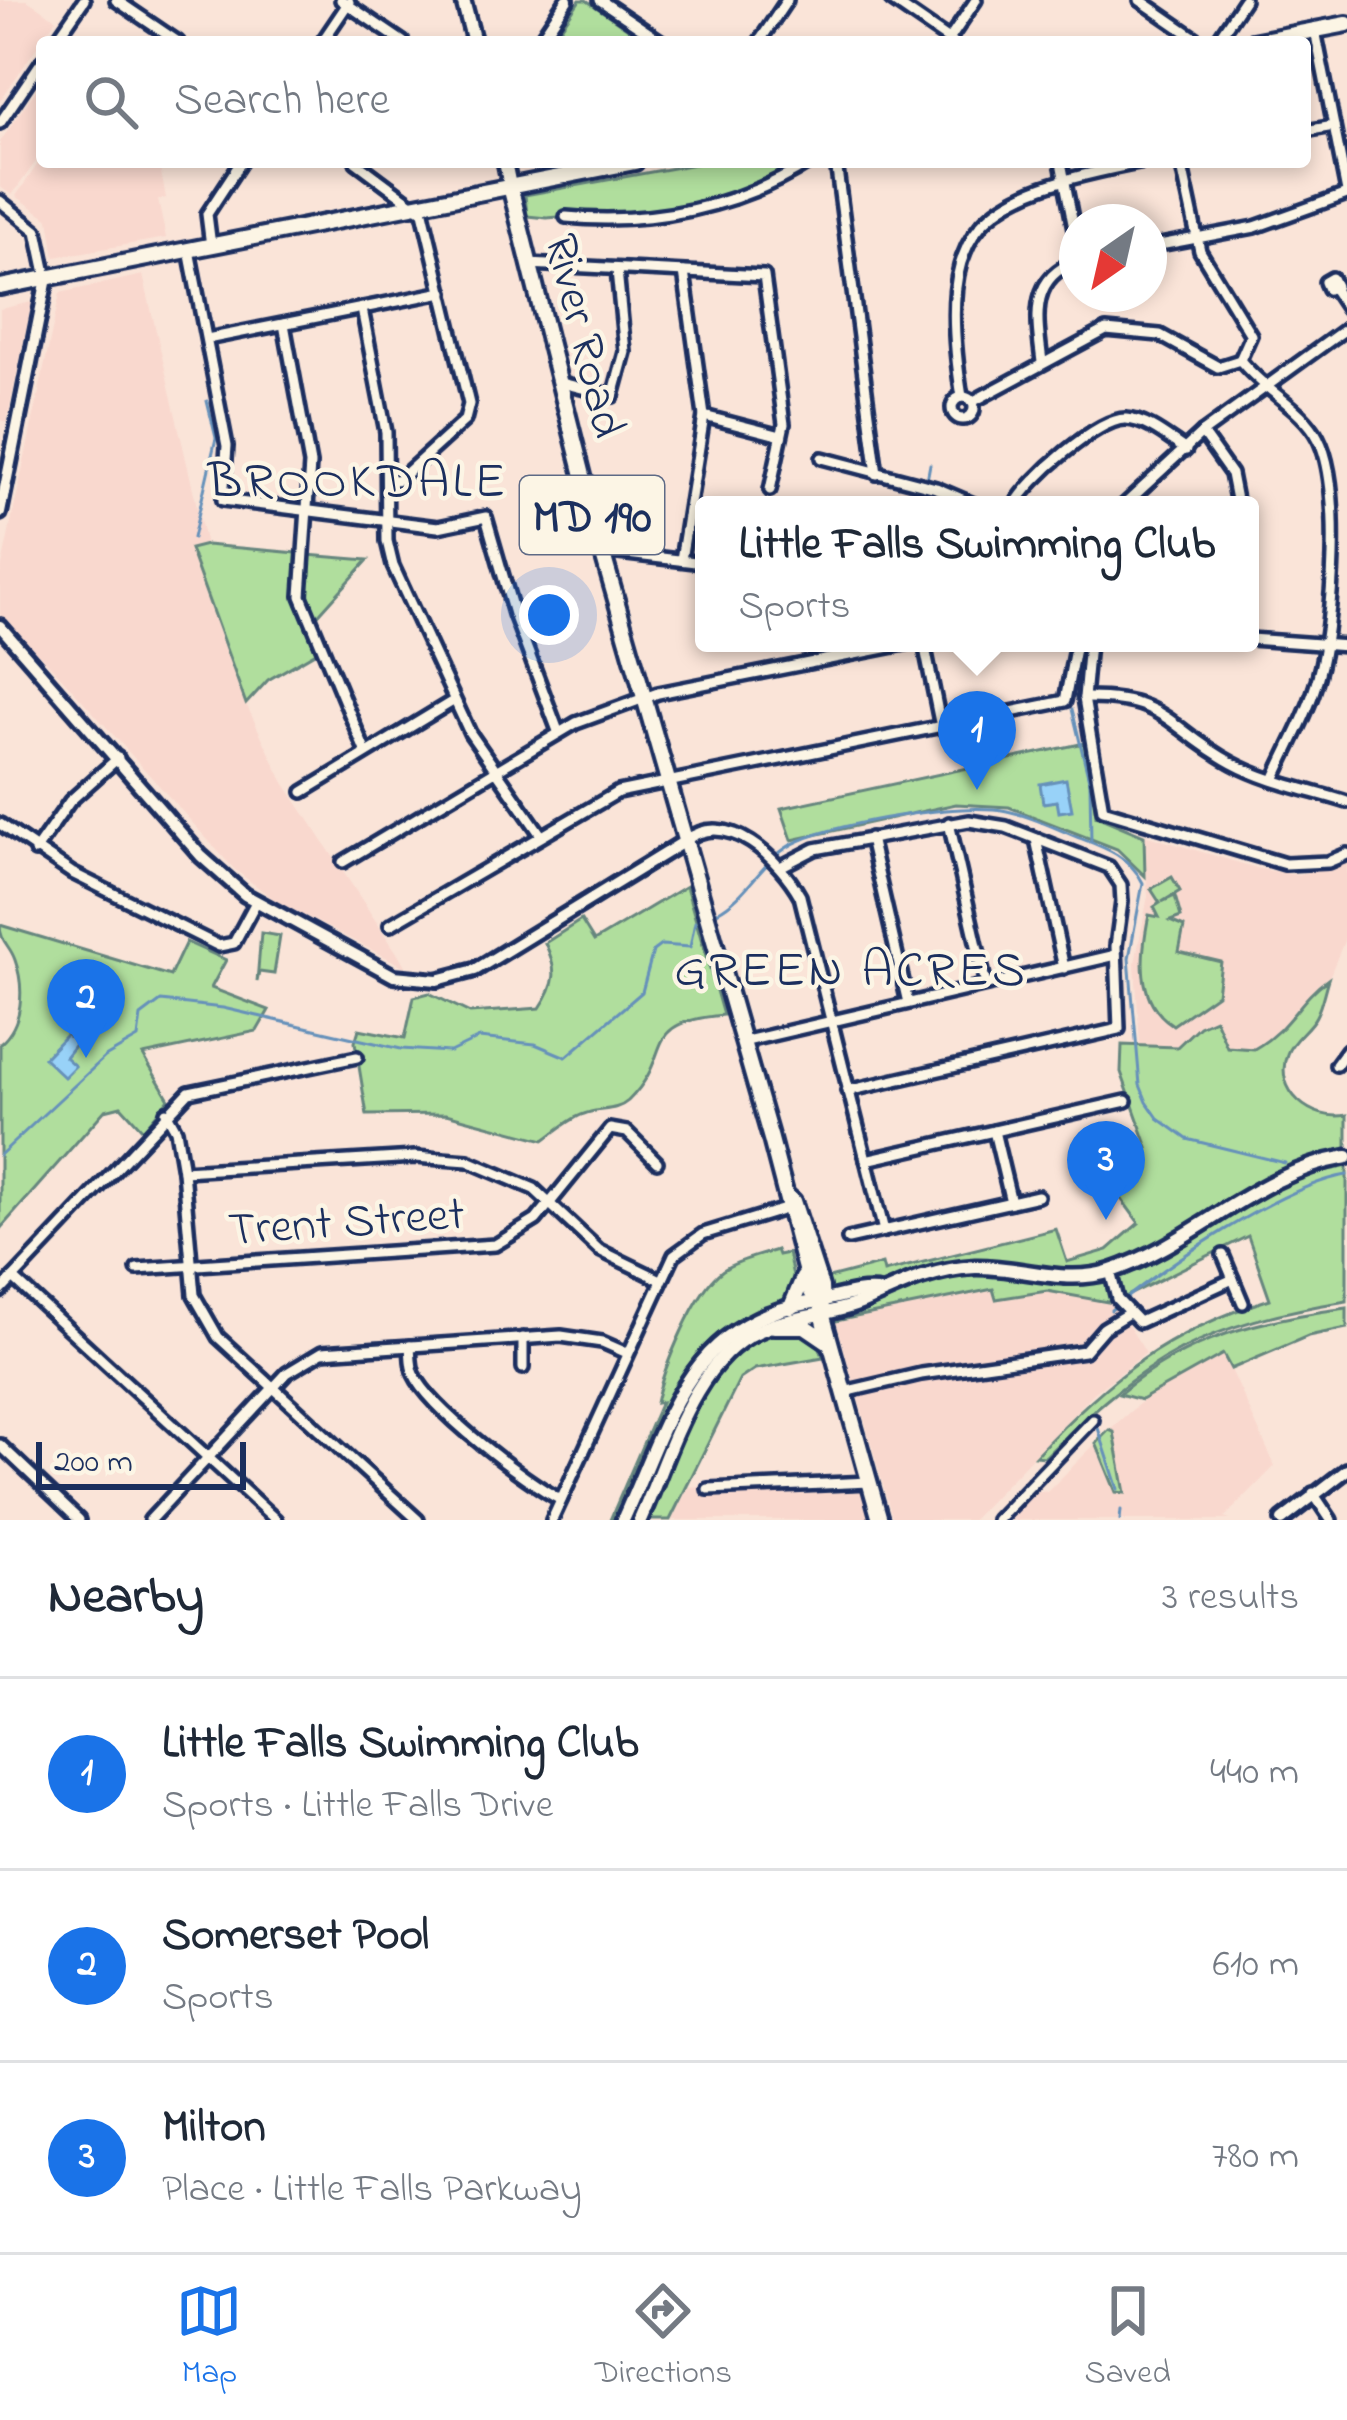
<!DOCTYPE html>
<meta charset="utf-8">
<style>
:root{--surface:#fff;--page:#f2f2f3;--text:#1f2937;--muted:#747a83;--line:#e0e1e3;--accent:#1a73e8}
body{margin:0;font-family:"Indie Flower",sans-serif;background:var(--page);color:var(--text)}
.compass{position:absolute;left:1059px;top:204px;width:108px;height:108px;border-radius:50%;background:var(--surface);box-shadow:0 6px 18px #0003;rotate:214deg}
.scale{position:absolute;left:36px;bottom:30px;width:210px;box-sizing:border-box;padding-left:12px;border:6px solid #1b2f5e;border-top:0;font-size:33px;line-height:42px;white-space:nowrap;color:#1b2f5e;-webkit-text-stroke:9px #fcf5e5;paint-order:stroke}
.you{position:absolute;left:549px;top:615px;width:42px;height:42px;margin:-30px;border:9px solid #fff;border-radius:50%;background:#1a73e8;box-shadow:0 0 0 18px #1a73e833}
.badge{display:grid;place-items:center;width:78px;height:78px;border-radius:50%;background:var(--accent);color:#fff;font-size:39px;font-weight:700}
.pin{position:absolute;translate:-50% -99px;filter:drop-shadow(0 3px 6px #0008)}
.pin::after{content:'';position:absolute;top:63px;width:42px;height:36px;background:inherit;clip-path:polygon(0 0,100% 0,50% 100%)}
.popup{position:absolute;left:695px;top:496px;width:564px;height:156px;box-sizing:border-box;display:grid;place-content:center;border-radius:12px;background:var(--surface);filter:drop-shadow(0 3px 9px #0005);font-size:39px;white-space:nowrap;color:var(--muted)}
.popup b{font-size:45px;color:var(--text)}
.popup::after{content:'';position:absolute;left:50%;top:100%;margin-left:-24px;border:24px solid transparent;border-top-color:var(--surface)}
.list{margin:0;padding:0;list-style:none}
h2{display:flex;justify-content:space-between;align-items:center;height:156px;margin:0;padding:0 48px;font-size:51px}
h2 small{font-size:39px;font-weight:400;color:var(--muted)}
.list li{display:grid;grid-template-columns:78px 1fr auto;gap:36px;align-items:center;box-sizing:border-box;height:192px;padding:0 48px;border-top:3px solid var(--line)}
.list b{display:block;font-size:45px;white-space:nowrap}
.list p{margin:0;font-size:39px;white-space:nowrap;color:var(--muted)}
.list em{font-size:39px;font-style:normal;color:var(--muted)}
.icon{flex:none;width:66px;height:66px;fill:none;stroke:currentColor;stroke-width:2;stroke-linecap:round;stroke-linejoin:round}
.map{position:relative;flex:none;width:1347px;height:1520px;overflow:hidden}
.search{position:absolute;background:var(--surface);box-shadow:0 6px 18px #0003;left:36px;right:36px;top:36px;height:132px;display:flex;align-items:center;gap:30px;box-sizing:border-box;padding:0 42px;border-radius:12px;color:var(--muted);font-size:45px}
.sheet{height:732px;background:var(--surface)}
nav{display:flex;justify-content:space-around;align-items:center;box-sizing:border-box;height:168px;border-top:3px solid var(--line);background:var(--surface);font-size:33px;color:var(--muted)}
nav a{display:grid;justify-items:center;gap:6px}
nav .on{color:var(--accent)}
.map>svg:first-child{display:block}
.built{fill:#f9d8ce}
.green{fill:#b0de9d;stroke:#66867e;stroke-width:3}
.water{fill:#98d2f8;stroke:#6691ba;stroke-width:3}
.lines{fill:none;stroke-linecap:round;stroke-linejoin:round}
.stream{stroke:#6691ba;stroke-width:3}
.minor-casing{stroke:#1b2f5e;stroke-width:18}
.tertiary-casing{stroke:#1b2f5e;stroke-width:20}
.secondary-casing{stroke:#1b2f5e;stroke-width:21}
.primary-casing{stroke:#1b2f5e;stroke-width:22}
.minor{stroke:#fcf5e5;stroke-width:9}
.tertiary{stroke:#fcf5e5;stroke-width:10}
.secondary{stroke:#fcf5e5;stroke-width:12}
.primary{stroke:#fcf5e5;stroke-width:14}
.labels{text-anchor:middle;stroke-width:9;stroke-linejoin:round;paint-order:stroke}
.shield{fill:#fcf5e5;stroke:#5e6a86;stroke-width:3}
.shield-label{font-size:45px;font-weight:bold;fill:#1b2f5e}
.street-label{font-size:48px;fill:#1b2f5e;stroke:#fcf5e5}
.neighbourhood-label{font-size:51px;letter-spacing:3px;fill:#1b2f5e;stroke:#fcf5e5}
</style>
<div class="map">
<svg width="1347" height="1520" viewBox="0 0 1347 1520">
<rect width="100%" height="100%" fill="#fae4d8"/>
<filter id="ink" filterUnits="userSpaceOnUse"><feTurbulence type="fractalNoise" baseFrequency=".00833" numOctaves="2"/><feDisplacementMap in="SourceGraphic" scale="24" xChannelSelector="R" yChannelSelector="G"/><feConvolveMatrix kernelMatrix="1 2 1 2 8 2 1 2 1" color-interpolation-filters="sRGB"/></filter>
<g filter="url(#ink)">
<g class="built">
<polygon points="0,0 27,0 56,19 0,101"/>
<polygon points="42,81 42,153 12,195 0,187 0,142"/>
<polygon points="42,158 159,162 166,198 158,200 166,238 55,257 49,219 16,196"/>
<polygon points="143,275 206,545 190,549 246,704 283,781 407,968 276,901 234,869 55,670 0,617 0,575 60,293"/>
<polygon points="32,302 7,422 0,420 0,309"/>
<polygon points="1110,825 1260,869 1298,875 1347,860 1347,934 1313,1016 1259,1090 1142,1079 1135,963 1148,896 1146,872 1123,853"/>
<polygon points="993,1289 997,1298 1047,1291 1112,1300 1146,1353 1094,1393 972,1520 893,1520 836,1321"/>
<polygon points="1224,1354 1275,1466 1224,1518 1230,1520 1004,1520 1032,1490 1047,1492 1096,1443 1116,1491 1114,1433 1109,1430 1156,1389"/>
<polygon points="857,1477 869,1520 670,1520 686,1487"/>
</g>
<g class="green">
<polygon points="580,0 586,0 647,42 551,42"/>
<path d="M 706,162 L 803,162 C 711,218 648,208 547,218 L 527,216 L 525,195 Z"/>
<polygon points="206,545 297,553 298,605 316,652 268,680 246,704 190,549"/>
<polygon points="307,555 368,560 312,622 304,587"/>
<polygon points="1089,742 1096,816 1144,836 1145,876 1117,849 1009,807 956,804 792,840 781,808"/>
<path d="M 1172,877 L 1180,891 L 1162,902 L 1175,896 L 1181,917 L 1170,921 L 1184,927 L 1179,952 L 1221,962 L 1217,994 L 1173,1025 C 1135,1001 1141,953 1149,915 L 1159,917 L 1154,907 L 1160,903 L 1151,889 Z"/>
<path d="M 686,886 L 723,1015 C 636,1023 677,1053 628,1101 C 616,1112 599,1108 584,1114 C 570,1118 556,1132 544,1140 L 446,1114 L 367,1115 L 355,1042 L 359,1029 L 405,1038 L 414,997 L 429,993 L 470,1013 L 540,1008 C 557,983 558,970 545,943 L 581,920 L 594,941 Z"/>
<path d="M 0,925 L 170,976 L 186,942 L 226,960 L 211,988 L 269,1010 L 257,1031 L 143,1055 L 169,1099 L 143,1130 L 121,1106 L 105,1110 L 0,1229 L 0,1044 C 23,1025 25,988 15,960 C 10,945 0,942 0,925 Z"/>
<polygon points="261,933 280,936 274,974 259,972 257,982"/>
<path d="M 1328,979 C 1324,991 1322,1005 1316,1016 C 1309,1030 1292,1039 1287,1054 C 1273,1091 1312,1122 1347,1115 L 1347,1301 C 1206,1323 1145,1357 1045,1457 L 1035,1456 C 1108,1378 1166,1332 1270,1299 L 1248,1236 L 1113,1303 L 1047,1291 L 996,1299 L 993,1289 L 836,1321 L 825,1279 L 882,1264 L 884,1272 L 1056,1229 L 1067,1262 L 1108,1250 L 1139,1223 L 1093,1160 L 1148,1148 L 1121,1072 L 1122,1045 L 1177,1047 L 1199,1026 L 1215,1019 L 1227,1047 L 1254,1049 C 1292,1027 1296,1002 1328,979 Z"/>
<path d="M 776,1250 L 778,1255 L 788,1253 L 804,1326 L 816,1335 L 823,1357 L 755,1369 L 740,1379 L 670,1520 L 610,1520 L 661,1402 L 656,1403 C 663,1369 695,1290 723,1270 C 738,1260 759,1256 776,1250 Z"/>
<path d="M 1347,1308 L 1347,1328 L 1308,1336 L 1231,1369 L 1223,1354 L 1141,1400 L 1119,1394 C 1188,1337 1261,1319 1347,1308 Z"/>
<polygon points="1109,1430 1114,1432 1125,1493 1116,1492 1096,1443"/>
</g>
<g class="water">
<polygon points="1066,779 1072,810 1059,812 1057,801 1043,803 1040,784"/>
<polygon points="66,1035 77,1042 65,1057 75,1066 64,1077 44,1058"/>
</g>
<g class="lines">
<g class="stream">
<polyline points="927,480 930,464"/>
<polyline points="193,538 216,438 207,401"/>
<polyline points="1076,691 1082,643"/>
<polyline points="1072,709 1090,784 1091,841"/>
<path d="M 717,912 C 750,895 763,856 799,841 C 842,822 961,802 1007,811 C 1031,816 1055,828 1077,837 C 1103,847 1130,856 1143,883 L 1129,958 L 1140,1085 L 1147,1102 L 1158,1118 L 1187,1139 L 1285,1163"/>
<polyline points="0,1155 105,1057 138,1038 141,1016 161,1001 223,1008 401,1049 450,1052 479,1038 535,1044 566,1057 642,992 653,951 661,945 690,947 695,922"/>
<path d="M 1111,1310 C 1165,1266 1280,1186 1347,1175"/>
<polyline points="1096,1422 1118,1489"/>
<polyline points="1120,1520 1121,1510"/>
</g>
<defs>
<g id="minor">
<polyline points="116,0 178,42"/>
<polyline points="341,0 403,42"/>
<polyline points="600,0 662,42"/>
<polyline points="891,0 952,42"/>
<polyline points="1140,0 1201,42"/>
<polyline points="1315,30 1347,192"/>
<polyline points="949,40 976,0"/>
<polyline points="55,42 84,0"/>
<polyline points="322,42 349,2"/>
<polyline points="759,42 787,0"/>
<polyline points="1216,42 1244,0"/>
<polyline points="0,123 42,61"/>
<polyline points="1305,131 1334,126"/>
<polyline points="356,162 423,212 469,404 465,420 400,479 389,481"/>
<polyline points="836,162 877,474"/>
<polyline points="1061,162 1077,244"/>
<path d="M 1181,162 L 1200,251 L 1251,335 L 1240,360 C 1264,391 1303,408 1318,438 C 1343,485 1333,625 1318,677 C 1309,712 1289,746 1274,780"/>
<polyline points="0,201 37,231 47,278"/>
<path d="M 566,217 C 650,225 738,208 810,162"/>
<polyline points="211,246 207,214 241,162"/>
<polyline points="1149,247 1255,227 1347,194"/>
<polyline points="189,250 227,446 223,500 438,527 486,517 514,614 558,731"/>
<polyline points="528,264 764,276 784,424 770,490"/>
<polygon points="1332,278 1336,286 1328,289 1325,282"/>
<polyline points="1333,288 1347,309"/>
<polyline points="362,309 386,432 387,541 393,566 470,733 541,835"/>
<polyline points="284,324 310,464 301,596 366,753"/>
<polyline points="207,339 443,292"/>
<path d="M 1042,362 C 1037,320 1028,278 1077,261"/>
<polyline points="558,382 613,396 625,352 617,270"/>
<path d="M 962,397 C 934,220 980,194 1144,162"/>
<circle cx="963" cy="408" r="11"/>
<polyline points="972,402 1106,330 1160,335 1218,367 1240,360"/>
<polyline points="704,416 781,436"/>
<polyline points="1202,433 1231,474 1237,505"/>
<polyline points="822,458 936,488 976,505"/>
<path d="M 1015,505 C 1028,480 1098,418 1126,419 C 1147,420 1169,439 1186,450"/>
<polyline points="1124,505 1202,433 1347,328"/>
<polyline points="602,551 704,563"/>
<polyline points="681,560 704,416 684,272"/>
<polyline points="1250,639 1347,646"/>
<polyline points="924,643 941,727"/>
<polyline points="1089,643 1084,698 1103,810 1285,864 1328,862 1347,854"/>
<path d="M 1084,698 C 1169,697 1167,728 1232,763 C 1267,782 1309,790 1347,802"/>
<polyline points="303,792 453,701"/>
<polyline points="949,823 986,985"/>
<polyline points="0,824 72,873 219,946 234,943 256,902"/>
<polyline points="870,838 908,1003"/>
<polyline points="1036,839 1064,968"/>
<path d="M 685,841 C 727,807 780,860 800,896 L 884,1231"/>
<polyline points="35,851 70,801 118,758"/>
<polyline points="343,862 576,723 658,693 910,643"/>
<polyline points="780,867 815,849 969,821 1006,827 1109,867 1121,885 1122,902 1116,946 1119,1029 847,1091"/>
<polyline points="390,925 618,792 1065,701 1076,643"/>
<polyline points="742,1042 1116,955"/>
<polyline points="1336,1065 1347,1050"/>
<polyline points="166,1112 176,1130 183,1171 194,1295 218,1337 418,1520"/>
<polyline points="994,1131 1011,1202"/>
<polyline points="866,1160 1126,1101"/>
<polyline points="183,1171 415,1157 468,1161 534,1189 599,1250 661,1280"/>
<polyline points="848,1239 1038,1196"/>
<polyline points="1223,1255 1243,1303"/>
<polyline points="137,1269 495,1245 536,1220 610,1129 627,1132 657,1162"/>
<polyline points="1110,1271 1117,1299 1139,1322 1233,1279"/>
<polyline points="13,1278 276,1520"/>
<polyline points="0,1292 189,1092 357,1057"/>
<polyline points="523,1338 523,1368"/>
<path d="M 410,1346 C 411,1355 410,1365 414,1374 C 430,1409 526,1482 561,1500"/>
<polyline points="844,1392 921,1374 1084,1351 1104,1328 1127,1314"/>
<polyline points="0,1445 79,1520"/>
<polyline points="708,1489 870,1482"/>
<polyline points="1313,1493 1331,1520"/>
<polyline points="150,1520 287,1373 322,1352 561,1336 602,1342 627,1353"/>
<polyline points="552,1520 674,1255 703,1234 785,1209"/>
<polyline points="997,1520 1093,1420"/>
</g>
<g id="tertiary">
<polyline points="539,42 567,0"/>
<polyline points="0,513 47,278"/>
<polyline points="0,626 201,856 245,895 394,976 437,980 475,970 685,841"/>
<polyline points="1282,1520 1347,1470"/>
</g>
<g id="secondary">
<polyline points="463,0 474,42"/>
<polyline points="505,162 510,186"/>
<path d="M 623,1520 C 669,1419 688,1322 813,1302 C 835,1299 854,1290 877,1292"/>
<path d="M 640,1520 C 668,1459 692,1361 758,1331 C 791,1316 830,1316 863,1302 C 901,1285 933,1269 975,1267 C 1021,1266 1065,1286 1111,1271 C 1195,1243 1256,1172 1347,1157"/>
</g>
<g id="primary">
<polyline points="1252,42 1347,24"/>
<polyline points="510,186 602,551 771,1139 811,1292 820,1302"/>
<polyline points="0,287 635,162"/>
<polyline points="786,1195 793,1201 821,1287 822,1313 880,1520"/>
<polyline points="791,1307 803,1278"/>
<polyline points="774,1326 805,1326 830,1343"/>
</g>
</defs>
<use href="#minor" class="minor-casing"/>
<use href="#tertiary" class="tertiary-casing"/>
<use href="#secondary" class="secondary-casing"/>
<use href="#primary" class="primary-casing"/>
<use href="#minor" class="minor"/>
<use href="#tertiary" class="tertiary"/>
<use href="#secondary" class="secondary"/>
<use href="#primary" class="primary"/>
</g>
</g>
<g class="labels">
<rect class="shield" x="520" y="476" width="144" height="78" rx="9"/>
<g class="shield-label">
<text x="592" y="531">MD 190</text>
</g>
<g class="street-label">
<text transform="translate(587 335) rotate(76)" y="17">River Road</text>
<text transform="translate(346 1219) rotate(-4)" y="17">Trent Street</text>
</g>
<g class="neighbourhood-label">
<text x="358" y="496">BROOKDALE</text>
<text x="851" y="985">GREEN ACRES</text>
</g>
</g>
</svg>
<svg class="compass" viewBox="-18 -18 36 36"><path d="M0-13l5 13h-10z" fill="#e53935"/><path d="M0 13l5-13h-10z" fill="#747a83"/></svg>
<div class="scale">200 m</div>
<div class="you"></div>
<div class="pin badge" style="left:977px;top:790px">1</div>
<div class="popup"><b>Little Falls Swimming Club</b>Sports</div>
<div class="pin badge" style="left:86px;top:1058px">2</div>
<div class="pin badge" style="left:1106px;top:1220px">3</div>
<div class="search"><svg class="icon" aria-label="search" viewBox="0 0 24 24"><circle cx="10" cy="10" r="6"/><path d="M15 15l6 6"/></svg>Search here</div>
</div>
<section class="sheet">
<h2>Nearby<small>3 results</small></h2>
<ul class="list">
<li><span class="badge">1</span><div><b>Little Falls Swimming Club</b><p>Sports · Little Falls Drive</p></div><em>440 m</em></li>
<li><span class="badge">2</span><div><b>Somerset Pool</b><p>Sports</p></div><em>610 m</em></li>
<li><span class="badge">3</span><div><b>Milton</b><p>Place · Little Falls Parkway</p></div><em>780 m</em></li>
</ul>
</section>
<nav>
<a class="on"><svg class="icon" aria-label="map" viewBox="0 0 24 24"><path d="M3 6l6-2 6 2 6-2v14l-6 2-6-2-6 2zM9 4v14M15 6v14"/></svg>Map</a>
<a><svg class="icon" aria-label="directions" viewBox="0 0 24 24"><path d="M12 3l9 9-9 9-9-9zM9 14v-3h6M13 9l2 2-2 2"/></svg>Directions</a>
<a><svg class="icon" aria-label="saved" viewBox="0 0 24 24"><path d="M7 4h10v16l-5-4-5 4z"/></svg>Saved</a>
</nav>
